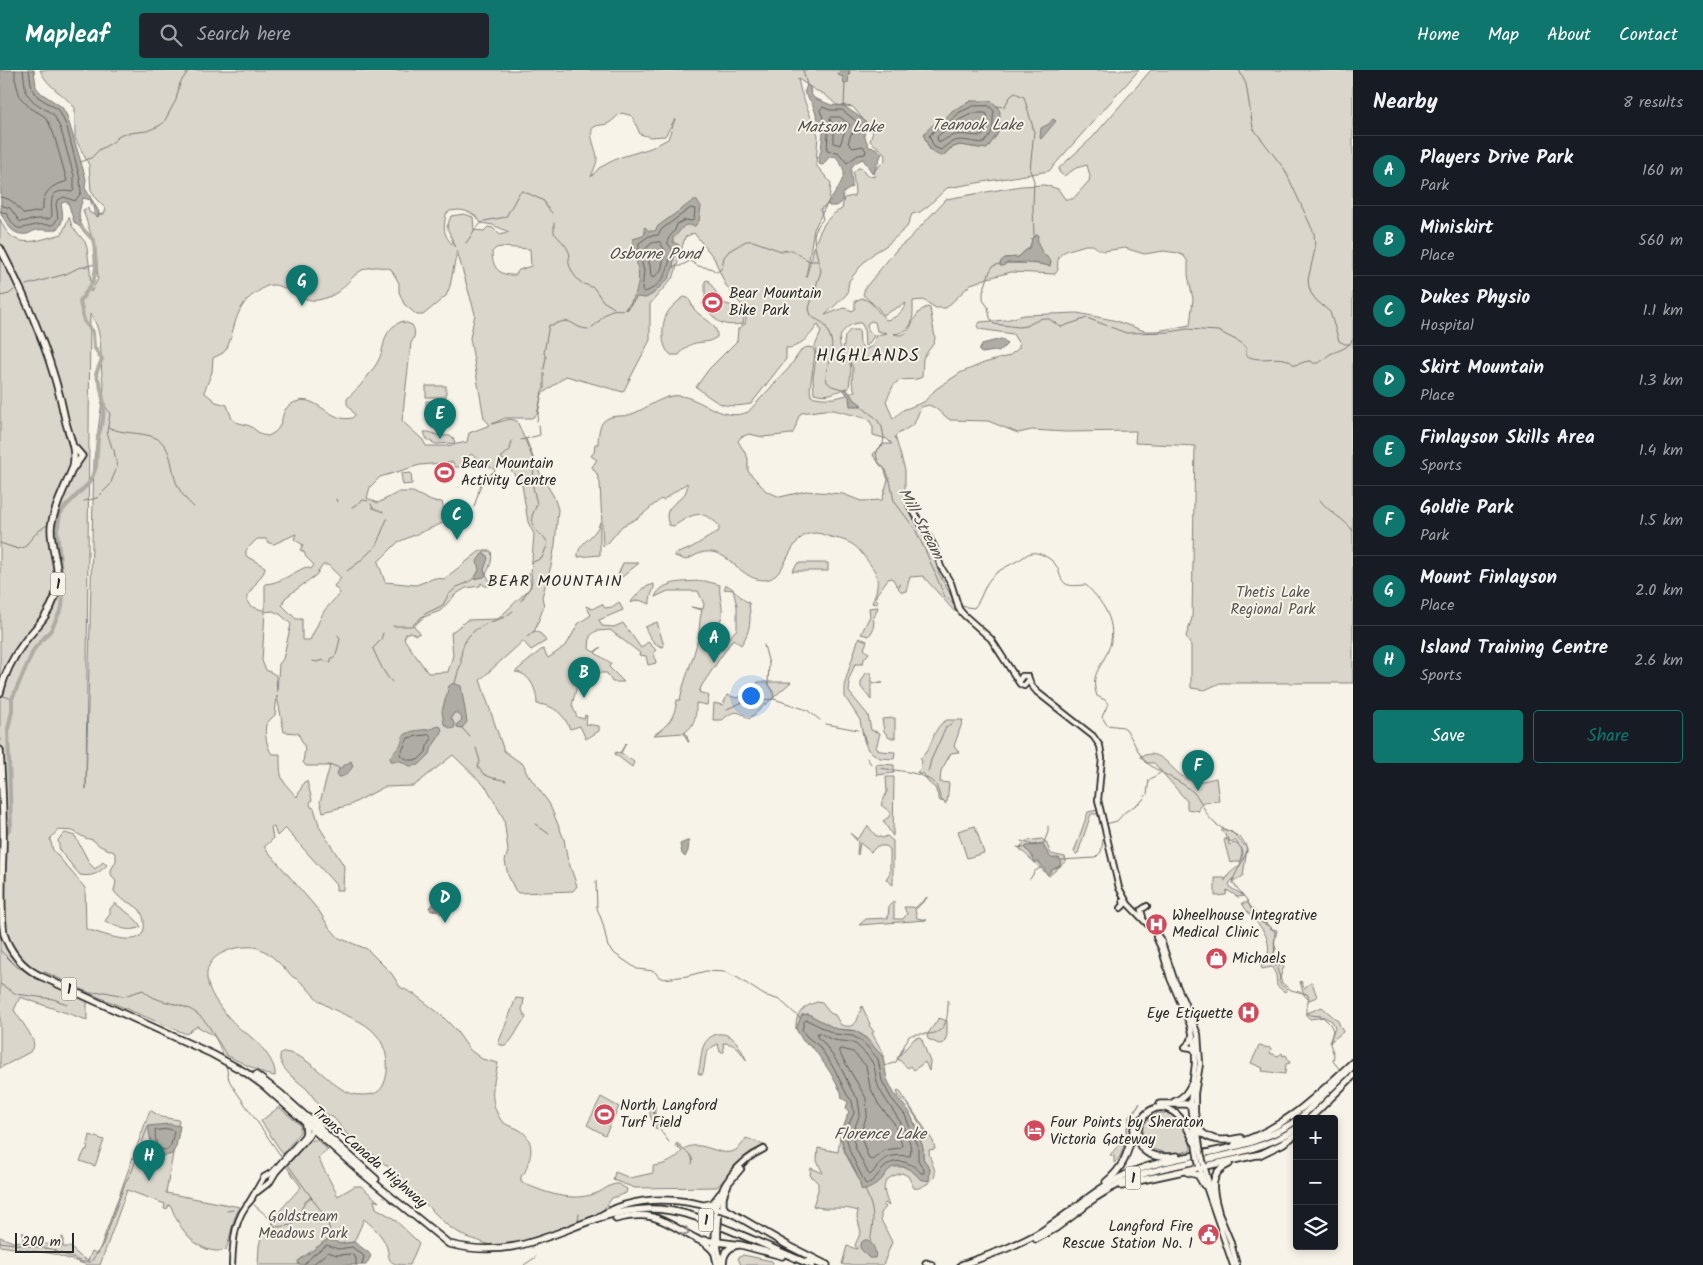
<!DOCTYPE html>
<meta charset="utf-8">
<style>
:root{--surface:#171b24;--page:#20242c;--text:#f1f3f6;--muted:#9ea1a6;--line:#363941;--accent:#0f766e}
body{margin:0;font-family:Kalam,sans-serif;background:var(--page);color:var(--text)}
.controls{position:absolute;right:15px;bottom:15px;display:grid;overflow:hidden;border-radius:5px;box-shadow:0 2px 8px #0003}
.controls button{width:45px;height:45px;display:grid;place-items:center;padding:0;border:0;border-bottom:1px solid var(--line);background:var(--surface);color:var(--text);font:25px sans-serif}
.scale{position:absolute;left:15px;bottom:12px;width:59px;box-sizing:border-box;padding-left:5px;border:2px solid #2b2b2b;border-top:0;font-size:14px;line-height:18px;white-space:nowrap;color:#2b2b2b;-webkit-text-stroke:4px #f7f3e8;paint-order:stroke}
.you{position:absolute;left:750px;top:625px;width:18px;height:18px;margin:-12px;border:4px solid #fff;border-radius:50%;background:#1a73e8;box-shadow:0 0 0 8px #1a73e833}
.badge{display:grid;place-items:center;width:32px;height:32px;border-radius:50%;background:var(--accent);color:#fff;font-size:16px;font-weight:700}
.pin{position:absolute;translate:-50% -41px;filter:drop-shadow(0 1px 2px #0008)}
.pin::after{content:'';position:absolute;top:26px;width:18px;height:15px;background:inherit;clip-path:polygon(0 0,100% 0,50% 100%)}
.list{margin:0;padding:0;list-style:none}
h2{display:flex;justify-content:space-between;align-items:center;height:65px;margin:0;padding:0 20px;font-size:21px}
h2 small{font-size:16px;font-weight:400;color:var(--muted)}
.list li{display:grid;grid-template-columns:32px 1fr auto;gap:15px;align-items:center;box-sizing:border-box;height:70px;padding:0 20px;border-top:1px solid var(--line)}
.list b{display:block;font-size:19px;white-space:nowrap}
.list p{margin:0;font-size:16px;white-space:nowrap;color:var(--muted)}
.list em{font-size:16px;font-style:normal;color:var(--muted)}
.actions{display:flex;gap:10px;padding:15px 20px}
.actions a{flex:1;padding:11px 0;border:1px solid var(--accent);border-radius:5px;text-align:center;font-size:18px;color:var(--accent)}
.actions .main{background:var(--accent);color:#fff}
.icon{flex:none;width:28px;height:28px;fill:none;stroke:currentColor;stroke-width:2;stroke-linecap:round;stroke-linejoin:round}
.map{position:relative;flex:none;width:1353px;height:1195px;overflow:hidden}
header{display:flex;align-items:center;gap:30px;box-sizing:border-box;height:70px;padding:0 25px;background:var(--accent);color:#fff}
header strong{font-size:24px}
nav{display:flex;gap:28px;margin-inline-start:auto;font-size:18px}
.search{width:350px;height:45px;background:var(--page);display:flex;align-items:center;gap:12px;box-sizing:border-box;padding:0 18px;border-radius:5px;color:var(--muted);font-size:19px}
main{display:flex}
aside{flex:1;background:var(--surface)}
.map>svg:first-child{display:block}
.green{fill:#dad6cc;stroke:#82807c;fill-rule:evenodd}
.water{fill:#afaca4;stroke:#7a7874}
.lines{fill:none;stroke-linecap:round;stroke-linejoin:round}
.shore{stroke:#605f5b;stroke-width:1}
.stream{stroke:#7a7874;stroke-width:1}
.river{stroke:#afaca4;stroke-width:4}
.major-casing{stroke:#2b2b2b;stroke-width:8}
.highway-casing{stroke:#2b2b2b;stroke-width:9}
.major{stroke:#f7f3e8;stroke-width:4.5}
.highway{stroke:#f7f3e8;stroke-width:5.5}
.major-bridge-casing{stroke:#2b2b2b;stroke-width:8;stroke-linecap:butt}
.major-bridge{stroke:#f7f3e8;stroke-width:4.5}
.oneway{stroke:#918f8a}
.labels{text-anchor:middle;stroke-width:4;stroke-linejoin:round;paint-order:stroke}
.shield{fill:#f7f3e8;stroke:#686764;stroke-width:1}
.shield-label{font-size:14px;font-weight:bold;fill:#2b2b2b}
.poi-label{font-size:15px;fill:#2b2b2b;stroke:#f7f3e8;text-anchor:start}
.park-label{font-size:15px;fill:#575653;stroke:#f7f3e8}
.street-label{font-size:15px;fill:#2b2b2b;stroke:#f7f3e8}
.water-label{font-size:16px;font-style:italic;fill:#53524f;stroke:#f7f3e8}
.neighbourhood-label{font-size:16px;letter-spacing:1px;fill:#2b2b2b;stroke:#f7f3e8}
.quarter-label{font-size:18px;letter-spacing:1px;fill:#2b2b2b;stroke:#f7f3e8}
</style>
<header>
<strong>Mapleaf</strong>
<div class="search"><svg class="icon" aria-label="search" viewBox="0 0 24 24"><circle cx="10" cy="10" r="6"/><path d="M15 15l6 6"/></svg>Search here</div>
<nav><a>Home</a><a>Map</a><a>About</a><a>Contact</a></nav>
</header>
<main>
<div class="map">
<svg width="1353" height="1195" viewBox="0 0 1353 1195">
<rect width="100%" height="100%" fill="#f7f3e8"/>
<filter id="ink" filterUnits="userSpaceOnUse"><feTurbulence type="fractalNoise" baseFrequency=".02" numOctaves="2"/><feDisplacementMap in="SourceGraphic" scale="10" xChannelSelector="R" yChannelSelector="G"/><feConvolveMatrix kernelMatrix="1 2 1 2 8 2 1 2 1" color-interpolation-filters="sRGB"/></filter>
<g filter="url(#ink)">
<g class="green">
<path d="M 40,0 L 842,0 L 838,3 L 843,7 L 845,14 L 850,3 L 849,0 L 1139,0 L 1049,101 L 947,118 L 928,136 L 920,142 L 912,144 L 907,157 L 887,175 L 874,183 L 863,193 L 849,211 L 847,224 L 825,245 L 844,238 L 853,241 L 855,238 L 855,231 L 862,228 L 870,232 L 886,250 C 895,249 903,242 906,233 L 883,245 L 878,238 L 863,225 L 865,218 L 897,179 L 909,169 L 946,129 L 1021,116 L 1045,115 L 1058,119 L 1065,129 L 1073,129 L 1089,111 L 1090,106 L 1087,95 L 1076,98 L 1064,106 L 1059,102 L 1059,98 L 1092,68 L 1151,0 L 1353,0 L 1353,613 L 1220,613 L 1205,620 L 1191,618 L 1191,576 L 1186,566 L 1192,548 L 1195,376 L 1135,373 L 1136,361 L 1066,362 L 1032,360 L 1018,363 L 988,351 L 950,350 L 935,338 L 929,335 L 921,337 L 914,354 L 895,366 L 905,400 L 905,434 L 907,439 L 923,462 L 931,476 L 939,504 L 953,529 L 955,542 L 923,506 L 910,507 L 906,521 L 902,522 L 898,518 L 901,514 L 897,516 L 892,508 L 888,509 L 876,525 L 877,534 L 872,533 C 877,520 881,509 872,497 C 858,478 856,472 831,467 C 826,466 821,463 816,463 C 786,462 789,511 763,510 C 738,509 728,475 700,483 C 695,485 691,488 686,490 L 675,486 L 675,484 L 689,479 L 719,461 C 719,456 718,454 714,451 C 699,438 688,447 674,456 L 669,455 C 659,431 690,433 687,413 L 663,430 L 661,429 L 638,448 L 622,456 L 608,473 L 603,476 L 600,413 L 597,404 L 592,397 L 597,390 L 591,386 L 594,382 L 595,374 L 598,374 C 598,367 599,357 603,352 C 611,343 623,348 632,344 C 648,338 665,323 682,326 C 705,331 724,352 748,342 L 789,298 L 802,279 L 808,277 L 813,278 L 815,283 L 810,319 L 811,326 C 827,330 840,329 855,321 L 852,313 L 853,298 L 849,290 L 851,298 L 849,318 C 834,321 830,328 814,323 L 813,307 L 816,289 L 815,276 L 821,262 L 818,254 C 812,264 798,279 786,278 L 786,289 L 751,334 C 721,339 719,334 696,317 L 709,299 L 737,271 L 738,259 L 745,254 L 747,242 L 725,214 L 714,188 L 694,163 L 685,167 L 674,206 L 650,234 L 650,270 L 623,322 L 566,306 L 542,324 L 537,344 L 532,348 L 505,348 L 492,354 L 510,349 L 517,351 L 536,396 L 554,427 L 558,439 L 555,475 L 551,496 L 542,527 L 544,536 L 535,560 L 527,567 L 535,561 L 541,564 L 546,571 L 531,580 L 523,571 L 480,610 L 504,681 L 524,695 L 526,702 L 549,733 L 564,769 L 567,787 L 577,816 L 573,821 L 518,823 L 515,820 L 508,805 L 505,791 L 508,781 L 504,749 L 487,718 L 453,685 L 414,716 L 384,717 L 350,735 L 323,742 L 320,732 L 330,696 L 306,696 L 303,692 L 305,678 L 298,663 L 284,662 L 277,626 L 275,645 C 272,648 268,651 266,655 C 264,662 267,678 272,684 L 280,684 C 280,709 280,709 297,727 L 304,712 L 307,711 L 312,730 L 310,733 L 311,737 L 314,738 L 320,758 L 344,796 L 343,820 L 336,820 L 336,815 L 285,758 L 277,766 L 274,757 L 271,757 L 273,769 L 265,776 L 265,778 L 319,841 L 329,857 L 339,868 L 367,879 L 392,904 L 400,917 L 414,924 L 440,944 L 455,959 L 470,980 L 482,989 L 498,993 C 494,1014 488,1026 499,1047 C 504,1057 513,1055 521,1061 C 532,1068 533,1082 528,1093 C 526,1098 526,1103 521,1106 L 521,1112 C 526,1115 530,1116 535,1118 C 555,1126 576,1131 597,1123 C 605,1120 609,1114 618,1114 L 627,1119 L 626,1123 L 612,1128 L 600,1144 L 521,1174 L 494,1176 L 466,1167 L 448,1156 L 386,1095 L 347,1064 L 334,1048 L 326,1044 L 307,1019 L 291,1006 L 284,998 L 280,990 L 280,985 L 284,982 C 315,985 333,1026 362,1025 C 374,1025 381,1023 385,1011 C 388,1001 388,992 385,981 C 375,949 345,949 321,932 C 311,925 305,912 293,907 C 282,897 272,883 258,878 C 254,876 248,877 243,877 C 227,879 205,887 207,908 C 209,926 225,944 237,956 C 241,961 248,963 252,968 C 261,975 277,994 275,1006 L 265,1004 L 226,985 L 220,974 L 214,966 L 197,956 L 186,964 L 87,922 L 87,950 L 20,927 L 14,940 C 20,950 33,965 34,975 L 30,982 L 0,998 L 0,149 C 13,182 35,171 62,164 L 69,147 L 72,156 L 85,172 L 87,178 L 90,201 L 91,222 L 98,209 L 96,180 L 83,140 L 88,138 L 89,142 L 94,145 L 104,144 L 106,139 L 96,129 L 91,120 L 89,95 L 75,68 L 75,38 C 63,23 48,18 40,0 ZM 798,9 L 815,20 L 824,24 L 837,35 L 853,37 L 866,53 L 866,56 L 873,62 L 870,71 C 877,78 886,79 885,90 L 875,100 L 874,107 L 866,105 L 861,98 L 858,98 L 853,103 L 855,122 L 854,126 L 844,128 L 842,139 C 816,150 814,183 806,207 L 814,159 L 829,130 L 831,113 L 816,95 L 818,65 L 801,22 ZM 971,31 L 979,32 L 989,31 L 999,44 L 999,57 L 997,65 L 987,78 C 968,80 960,67 944,85 L 930,80 L 924,66 L 937,52 L 945,49 L 952,41 ZM 622,43 L 632,46 L 640,64 L 650,67 L 665,66 L 675,49 L 668,69 L 651,78 L 618,88 L 599,98 L 591,107 C 593,101 597,94 597,88 C 597,80 587,63 594,57 C 598,54 605,56 609,53 C 614,50 617,45 622,43 ZM 458,140 C 467,140 477,145 481,153 L 493,155 L 509,162 L 500,165 L 493,158 L 488,157 L 484,161 L 474,160 L 473,147 L 464,144 L 451,146 L 447,157 L 455,177 C 443,165 443,161 446,144 L 450,141 ZM 1032,168 L 1037,169 C 1036,178 1045,185 1051,191 L 1044,194 L 1007,193 L 1005,188 L 1019,187 C 1026,177 1030,182 1032,168 ZM 1085,175 L 1093,175 L 1098,179 L 1104,181 L 1125,178 L 1144,184 L 1164,181 L 1178,183 L 1184,186 L 1188,192 L 1188,205 L 1193,229 L 1190,255 L 1157,261 L 1145,261 L 1113,250 L 1077,243 L 1024,245 L 1006,250 L 980,252 L 977,256 L 979,259 L 1013,264 L 1019,274 L 1019,278 L 1009,286 L 984,293 L 960,303 L 936,319 L 924,332 L 903,340 L 893,349 L 886,331 C 889,326 892,315 897,312 C 904,307 914,312 922,307 L 923,288 L 934,273 L 935,268 L 930,238 L 927,237 C 923,239 919,241 917,245 C 910,253 910,269 894,264 C 915,261 913,248 913,231 L 923,230 L 936,238 L 946,238 L 971,214 L 988,208 L 1011,202 L 1055,204 L 1058,200 C 1055,179 1069,181 1085,175 ZM 502,177 L 530,179 L 531,196 L 519,200 L 515,205 C 499,206 492,197 492,182 L 496,178 ZM 457,181 L 475,244 L 470,268 L 484,348 L 490,355 L 469,363 L 467,372 L 447,376 L 426,376 L 423,370 L 402,351 L 411,273 C 415,267 416,261 412,255 L 407,253 L 403,253 L 403,251 C 380,260 387,276 377,293 C 373,299 368,306 363,312 C 360,317 352,323 347,329 L 347,334 L 355,345 L 352,348 C 331,353 317,326 299,331 C 273,338 291,356 268,366 L 262,365 L 250,356 L 236,352 L 232,349 L 227,335 L 216,332 L 204,322 L 212,302 L 213,288 L 223,283 L 227,278 C 235,259 235,237 254,224 C 258,222 262,218 267,216 C 284,210 299,233 318,230 C 355,224 347,188 391,199 L 399,213 L 399,222 L 404,234 L 417,245 L 423,245 L 446,226 L 450,216 ZM 90,244 C 106,263 98,295 104,317 L 94,389 L 86,719 ZM 871,251 L 875,252 L 877,261 L 887,263 L 876,265 L 873,276 L 864,280 L 860,273 L 859,260 L 850,260 L 845,266 L 843,281 C 833,268 847,252 861,253 L 864,258 L 865,276 L 868,275 L 874,266 C 870,260 868,263 867,254 ZM 824,340 L 834,340 L 869,349 L 873,357 L 873,365 L 887,369 L 892,374 L 884,374 L 873,384 L 874,387 L 884,398 L 888,410 L 882,430 L 861,431 L 843,424 L 806,421 L 780,427 L 766,421 L 748,401 L 748,388 L 738,371 L 741,367 L 749,364 L 763,367 L 792,364 C 797,358 796,349 801,343 ZM 471,384 L 493,399 L 503,389 L 522,415 L 528,452 L 534,464 L 531,503 L 532,511 L 529,519 L 498,549 L 467,550 L 451,563 L 453,585 L 448,602 L 428,603 L 404,569 L 406,564 L 410,562 L 416,565 L 420,563 L 414,556 L 424,547 L 440,541 L 456,524 L 466,518 L 480,516 L 481,513 L 485,516 L 489,516 L 490,512 L 486,504 C 490,497 493,489 491,481 L 480,481 L 444,509 L 435,508 L 416,515 L 385,512 L 378,492 L 398,472 L 443,453 L 447,450 L 442,432 L 431,431 L 413,422 L 399,422 L 378,433 L 367,428 L 370,417 L 380,407 L 420,395 L 453,392 L 455,397 L 461,397 ZM 296,464 L 294,469 L 303,475 L 300,480 L 304,482 L 306,487 L 314,495 L 311,499 L 306,497 C 292,503 281,513 265,514 L 265,541 L 250,536 L 247,531 L 247,526 L 264,502 L 265,497 L 246,486 L 246,480 L 257,469 L 266,469 L 269,473 L 274,474 ZM 323,495 L 328,495 L 341,508 L 334,516 L 340,523 L 324,541 L 310,570 L 302,570 L 302,549 L 296,549 L 282,535 L 285,528 L 316,505 ZM 273,541 L 281,545 L 291,554 L 283,589 L 279,594 L 277,622 L 276,605 L 266,600 L 262,591 L 265,542 ZM 58,760 L 73,761 L 85,768 L 93,770 L 100,776 L 114,782 L 116,786 L 116,791 L 111,800 L 111,804 L 116,812 L 114,821 C 120,831 131,832 139,839 C 143,844 145,852 144,858 C 143,881 98,862 86,859 L 85,818 L 53,780 L 50,769 Z"/>
<path d="M 708,210 L 723,233 L 745,240 L 743,254 C 718,257 717,251 702,233 L 705,230 L 705,211 Z"/>
<path d="M 684,227 L 688,228 C 690,231 692,235 694,239 C 702,249 718,253 717,267 C 701,278 695,265 679,285 L 671,285 C 665,280 664,275 663,268 C 662,247 667,239 684,227 Z"/>
<rect x="426" y="316" width="20" height="11"/>
<rect x="426" y="331" width="20" height="11"/>
<path d="M 424,362 C 432,361 434,365 440,366 C 445,366 448,365 453,367 L 455,373 L 436,374 L 427,370 Z"/>
<polygon points="411,403 412,414 403,415 401,404"/>
<path d="M 600,452 L 600,485 L 578,487 C 577,472 596,468 600,452 Z"/>
<polygon points="623,493 639,493 622,507 618,505"/>
<polygon points="798,493 828,493 828,501 792,501"/>
<path d="M 705,511 L 720,515 C 718,526 725,539 721,549 C 718,557 712,563 709,571 L 714,574 L 729,568 L 737,559 L 737,536 L 733,520 L 724,519 L 726,515 C 735,518 739,528 749,533 C 751,549 751,561 741,575 L 733,569 L 702,615 L 699,622 L 709,626 L 707,635 L 696,633 C 696,645 696,655 685,662 L 689,672 L 688,672 L 684,663 L 654,665 C 669,654 674,649 677,630 L 680,630 C 684,608 694,589 698,568 C 700,558 699,550 702,540 L 691,537 L 703,539 L 704,534 L 698,521 L 668,521 L 655,527 C 662,509 690,512 705,511 Z"/>
<path d="M 654,514 C 655,520 649,525 650,534 L 639,530 L 630,533 L 643,518 Z"/>
<path d="M 619,532 L 623,540 L 599,550 L 602,556 L 614,557 L 623,553 L 641,578 L 648,572 L 656,580 L 654,582 L 656,593 L 648,595 L 646,586 L 639,585 L 640,583 L 610,560 L 596,561 L 590,566 L 589,579 L 594,582 L 601,577 L 595,583 L 611,593 L 609,597 L 624,612 L 612,612 L 607,603 L 591,603 L 591,609 L 584,611 L 577,616 L 572,635 L 577,647 L 584,649 L 585,645 L 587,646 L 585,654 L 599,656 L 599,661 L 586,669 L 580,656 L 570,659 C 564,644 554,635 537,634 C 537,620 530,603 515,602 L 541,580 L 543,579 L 548,588 L 557,582 L 567,574 L 578,554 L 591,545 L 586,536 L 592,539 L 602,534 L 605,538 L 612,537 Z"/>
<polygon points="878,537 873,550 874,551 873,560 869,566 861,564 870,546 869,538"/>
<path d="M 657,552 L 664,576 L 663,577 C 653,575 649,566 645,557 Z"/>
<polygon points="860,568 867,571 864,579 869,583 864,589 863,594 855,594 848,612 850,613 849,622 868,645 871,660 880,663 876,678 880,681 895,682 894,689 880,688 868,680 864,671 860,650 845,627 845,612 858,570"/>
<polygon points="866,603 871,603 872,613 883,613 871,614 871,630 861,617 861,612"/>
<path d="M 758,612 L 791,612 L 749,649 C 737,639 733,641 722,650 L 713,650 L 714,633 L 723,635 L 727,625 L 737,628 L 752,622 Z"/>
<polygon points="895,648 895,668 889,668 884,661 882,649"/>
<path d="M 947,650 L 963,650 L 954,676 L 959,682 L 951,683 L 941,701 L 940,712 L 949,713 L 947,732 L 940,731 L 935,718 L 928,712 L 923,703 L 920,705 L 917,702 L 920,700 L 922,691 L 920,688 C 934,679 931,657 947,650 Z"/>
<polygon points="626,673 621,683 634,692 632,697 615,684 616,682 620,683"/>
<path d="M 1150,684 C 1170,685 1175,711 1197,711 C 1203,712 1210,709 1216,708 L 1219,731 L 1203,732 L 1199,737 L 1199,741 L 1187,739 L 1187,731 L 1154,693 L 1146,693 L 1140,686 Z"/>
<polygon points="878,694 894,695 894,703 877,705 876,696"/>
<polygon points="886,707 894,707 893,766 883,751 889,747 890,742 881,735 887,722"/>
<polygon points="1097,740 1098,744 1091,744 1078,783 1076,784 1074,782 1088,742"/>
<polygon points="868,756 875,765 883,768 887,766 893,771 893,815 886,809 890,803 890,779 886,776 877,776 871,782 860,773 858,785 857,784 858,772 850,763 857,769"/>
<polygon points="975,756 984,783 967,788 958,761"/>
<polygon points="1222,759 1232,762 1247,778 1243,806 1237,810 1232,810 1229,814 1231,818 1244,826 1238,827 1227,820 1226,825 1215,826 1215,808 1225,808 1225,811 1229,804 1240,795 1243,783 1241,777 1242,783 1240,791 1230,793 1224,770 1228,769 1229,775 1235,773 1240,777 1235,770 1230,772 1228,767 1226,769 1225,764 1222,762"/>
<path d="M 65,763 L 75,766 L 90,794 L 95,799 L 103,792 L 107,795 C 98,804 92,807 80,805 L 60,781 L 58,770 Z"/>
<polygon points="1042,769 1046,772 1051,784 1065,787 1066,791 1049,806 1019,778 1026,771"/>
<polygon points="927,827 927,828 915,840 917,848 927,850 859,855 866,849 888,848 889,836 894,831 894,849 903,849 907,844 904,837 912,837 915,838"/>
<path d="M 115,833 C 124,841 135,846 141,857 C 127,863 118,857 105,851 L 110,844 L 110,839 Z"/>
<path d="M 1242,833 L 1248,833 L 1255,842 L 1258,851 L 1266,853 L 1271,859 L 1277,860 L 1274,873 L 1276,879 L 1271,888 L 1261,890 L 1259,889 L 1259,887 L 1268,885 C 1272,860 1252,852 1242,833 Z"/>
<polygon points="1272,890 1277,895 1284,896 1279,911 1281,915 1287,919 1285,922 1277,916 1276,905 1272,897 1262,899 1261,895 1262,893"/>
<polygon points="1301,911 1304,918 1312,912 1317,927 1309,930 1304,925 1300,912"/>
<path d="M 516,928 L 524,929 L 522,940 L 526,948 C 517,957 515,969 505,976 L 498,974 Z"/>
<path d="M 817,932 L 822,933 L 830,943 L 835,945 L 841,955 C 858,960 857,949 862,936 L 870,954 L 869,955 L 874,962 L 872,963 L 883,983 L 883,987 L 863,965 L 852,960 L 836,959 L 808,944 L 802,945 L 796,959 C 795,944 803,936 817,932 Z"/>
<polygon points="1322,937 1338,951 1343,962 1329,973 1335,957 1332,951 1324,947 1310,949 1305,944"/>
<polygon points="939,948 947,951 947,965 944,973 939,974 928,969 927,965"/>
<path d="M 717,964 C 735,962 740,978 747,991 C 740,982 737,973 723,973 L 724,982 L 720,982 L 718,974 C 700,982 708,991 702,1005 L 698,1003 C 703,988 698,970 717,964 Z"/>
<polygon points="920,967 922,970 930,992 929,1001 925,992 914,1000 911,996 908,998 897,988 915,968"/>
<polygon points="1259,976 1271,978 1270,983 1278,986 1282,983 1283,986 1286,985 1290,993 1286,994 1285,1004 1262,1001 1263,998 1251,993"/>
<polygon points="1353,1000 1350,1006 1306,1049 1301,1049"/>
<path d="M 899,1020 L 933,1071 L 935,1079 L 929,1080 C 929,1096 945,1105 925,1115 C 921,1117 919,1119 914,1118 L 908,1106 L 902,1103 C 880,1109 882,1117 889,1136 L 885,1133 L 883,1135 L 886,1137 L 881,1143 L 881,1150 L 892,1172 L 883,1195 L 844,1195 L 842,1194 L 847,1176 L 857,1179 L 855,1175 L 861,1162 L 857,1147 L 858,1141 C 842,1135 828,1141 813,1136 L 818,1120 L 818,1113 L 810,1105 L 811,1098 L 823,1103 L 817,1091 L 818,1078 L 838,1082 L 840,1066 L 845,1083 L 865,1120 L 881,1110 L 888,1100 L 892,1097 L 904,1097 L 913,1101 L 930,1099 L 923,1089 L 923,1078 L 914,1052 L 925,1064 L 925,1062 L 908,1035 L 899,1027 L 897,1021 Z"/>
<polygon points="601,1027 619,1037 605,1065 587,1055"/>
<path d="M 1140,1033 C 1138,1039 1134,1041 1131,1046 C 1123,1062 1128,1082 1114,1093 L 1114,1086 L 1110,1085 C 1121,1073 1129,1063 1129,1046 Z"/>
<polygon points="655,1035 655,1044 660,1057 656,1059 650,1045 650,1036"/>
<polygon points="279,1037 300,1055 300,1062 283,1084 261,1051"/>
<path d="M 150,1040 L 161,1047 L 179,1050 L 166,1123 L 240,1137 C 232,1150 231,1165 226,1180 C 199,1187 178,1158 171,1136 L 168,1135 L 168,1138 L 164,1139 L 165,1134 L 127,1120 L 100,1195 L 87,1195 L 54,1184 L 0,1176 L 0,1167 L 13,1172 L 23,1171 L 23,1162 L 25,1170 C 38,1169 49,1177 62,1177 L 62,1167 L 63,1167 L 63,1177 L 70,1177 L 81,1187 L 88,1191 L 92,1181 L 98,1184 Z"/>
<path d="M 1157,1043 C 1164,1043 1171,1043 1176,1048 C 1184,1054 1191,1071 1191,1080 C 1177,1084 1173,1085 1159,1081 C 1143,1077 1142,1070 1143,1054 Z"/>
<polygon points="90,1065 104,1070 95,1096 80,1091 85,1080 87,1080"/>
<path d="M 746,1068 L 764,1075 L 733,1100 L 717,1117 L 635,1118 L 613,1110 L 615,1102 L 630,1108 L 653,1103 L 653,1096 C 665,1095 674,1091 682,1081 L 675,1076 L 677,1073 L 684,1079 C 706,1065 729,1101 746,1068 Z"/>
<path d="M 310,1070 L 317,1070 L 328,1080 L 318,1088 L 338,1126 L 355,1116 L 361,1116 L 379,1132 L 374,1130 L 376,1138 L 393,1148 L 416,1170 L 419,1173 L 410,1195 C 380,1195 394,1187 383,1169 C 378,1161 371,1155 364,1149 L 354,1172 L 339,1174 L 333,1169 L 332,1172 L 328,1169 L 299,1191 L 299,1195 L 258,1195 L 259,1176 L 261,1167 L 279,1147 L 276,1145 L 301,1117 L 286,1096 Z"/>
<polygon points="743,1185 772,1191 773,1193 772,1195 741,1195 738,1188"/>
</g>
<g class="water">
<path d="M 0,0 L 34,0 L 36,17 L 41,23 L 62,37 L 67,46 L 83,99 L 86,109 L 85,118 L 99,142 L 98,147 L 94,145 L 94,135 L 91,134 L 91,130 L 83,128 C 80,138 76,147 83,157 L 81,158 L 74,152 L 68,132 L 64,132 L 61,134 C 63,142 65,158 53,160 C 48,161 43,159 38,160 C 34,160 31,163 27,164 C 12,166 8,155 1,144 Z"/>
<polygon points="842,0 849,0 848,13 844,14 843,7 838,5 838,3"/>
<path d="M 807,15 L 810,17 L 811,24 L 814,28 L 831,35 L 844,36 L 864,50 L 867,54 L 864,65 L 869,77 L 876,78 L 882,83 L 873,104 L 863,89 C 846,95 852,104 852,117 L 843,123 L 842,132 L 837,136 L 829,136 L 827,133 C 832,130 843,110 844,105 C 845,99 839,90 835,86 L 828,88 L 823,95 L 819,94 L 819,88 L 821,80 L 823,63 L 812,33 L 804,23 Z"/>
<path d="M 971,31 L 991,31 L 997,36 L 1000,42 L 999,61 L 987,79 L 959,75 L 951,78 L 942,86 C 931,84 928,76 924,66 L 925,62 L 933,55 L 945,49 L 952,41 Z"/>
<polygon points="1053,49 1056,51 1041,69 1040,68 1041,58 1049,54"/>
<path d="M 694,130 L 697,131 L 701,136 L 699,151 L 695,156 C 692,156 689,155 687,155 C 682,155 679,164 673,168 L 673,172 L 679,175 L 678,183 L 674,188 L 673,198 L 669,208 L 653,224 L 646,228 L 637,227 L 626,240 L 626,237 C 630,235 630,233 633,228 C 645,206 634,192 633,169 L 643,166 L 645,163 L 644,158 L 645,157 L 649,161 L 655,161 L 658,156 Z"/>
<path d="M 1038,164 C 1036,176 1042,183 1051,191 L 1050,196 L 1027,192 L 1007,193 L 1003,196 L 1000,196 L 1001,191 L 1005,188 L 1019,187 C 1026,178 1031,182 1032,168 Z"/>
<polygon points="1001,269 1004,270 1007,274 999,282 995,281 982,283 979,281 982,274"/>
<polygon points="846,318 853,328 862,335 860,336 850,336 849,327 843,319"/>
<polygon points="482,484 486,484 488,488 484,500 486,505 484,507 474,509 479,500 477,491"/>
<polygon points="453,613 461,616 467,652 462,658 457,657 457,654 461,651 462,648 458,643 454,643 451,648 455,655 454,658 451,659 444,654 442,641 449,616"/>
<path d="M 438,656 L 441,657 L 442,662 L 432,677 L 430,684 L 419,695 L 410,696 L 401,691 L 391,691 L 390,687 C 393,683 398,679 401,674 C 403,670 401,667 406,664 C 416,658 427,662 438,656 Z"/>
<path d="M 351,691 L 353,696 C 350,701 345,707 339,707 L 337,704 L 339,699 Z"/>
<polygon points="687,771 689,771 688,781 685,787 682,784 680,774"/>
<polygon points="1043,775 1051,788 1059,788 1061,790 1060,796 1053,799 1048,805 1039,792 1035,792 1030,783 1025,779 1026,776"/>
<polygon points="439,830 446,841 441,844 436,840 431,841 429,837"/>
<path d="M 808,944 L 836,959 L 856,961 L 868,970 L 883,987 L 887,1009 L 895,1025 L 909,1041 L 917,1059 L 923,1078 L 923,1088 L 930,1099 L 929,1111 L 920,1109 C 913,1101 900,1090 889,1100 C 885,1103 883,1109 879,1112 C 875,1116 870,1118 865,1120 L 861,1119 C 859,1096 832,1076 845,1053 C 847,1049 846,1046 849,1042 L 846,1038 L 848,1032 L 842,1028 L 841,1022 L 830,1002 L 814,979 L 803,971 L 796,959 L 802,945 Z"/>
<path d="M 169,1054 L 180,1056 L 176,1077 L 172,1084 C 151,1092 151,1070 148,1056 Z"/>
<polygon points="328,1169 332,1171 332,1169 339,1174 354,1172 368,1182 371,1186 366,1195 299,1195 298,1191"/>
<path d="M 864,1170 L 868,1170 C 873,1174 877,1181 875,1188 L 869,1188 L 860,1178 L 860,1174 Z"/>
</g>
<g class="lines">
<g class="shore">
<path d="M 989,36 L 994,41 C 991,57 997,58 984,73 C 965,72 958,64 941,80 L 934,77 L 929,66 L 936,59 L 948,53 L 960,42 L 973,36 Z"/>
<polygon points="823,37 830,40 842,40 860,54 859,61 851,64 848,73 853,78 863,76 866,81 865,84 858,85 847,93 838,82 827,81 828,62 820,40"/>
<path d="M 974,43 L 985,43 L 987,44 L 988,57 L 982,66 C 965,66 957,60 941,72 L 938,71 L 937,67 L 941,63 L 951,58 L 959,50 Z"/>
<polygon points="832,47 840,47 850,55 844,63 840,75 834,73 834,61 830,49"/>
<path d="M 0,127 C 13,128 16,136 24,144 L 41,141 L 43,139 C 42,129 46,120 56,115 C 60,113 63,113 67,111 L 54,65 L 49,53 L 44,46 L 29,37 L 20,27 L 15,9 L 15,0"/>
<path d="M 0,135 L 10,138 L 20,152 L 37,149 L 49,149 L 52,146 C 51,129 49,118 72,122 L 74,120 L 74,106 L 61,60 L 54,45 L 34,32 L 26,23 L 23,0"/>
<path d="M 691,138 L 695,139 L 694,150 L 691,151 L 685,150 L 677,154 L 675,160 L 668,169 L 668,174 L 673,180 C 669,188 670,192 667,200 C 664,210 653,221 643,222 L 642,220 L 644,201 L 639,182 L 639,173 L 649,166 L 658,165 L 662,159 Z"/>
<path d="M 0,141 L 6,143 C 18,161 14,160 36,155 C 42,154 47,155 53,155 L 58,148 L 56,134 L 58,130 L 64,127 L 75,131 L 81,123 L 80,109 L 67,57 L 59,40 L 38,27 L 32,19 L 29,0"/>
<polygon points="660,172 665,181 662,197 660,202 653,208 651,206 650,196 645,179 652,173"/>
<polygon points="429,665 432,668 427,676 426,682 418,690 408,690 400,685 408,668 417,666"/>
<path d="M 807,950 L 835,964 L 853,966 L 864,973 L 878,989 L 882,1011 L 891,1028 L 905,1045 L 918,1078 L 918,1090 L 924,1100 L 924,1103 L 921,1103 C 913,1093 896,1086 885,1097 C 878,1103 876,1110 867,1114 L 865,1113 L 850,1082 L 846,1066 L 847,1058 L 854,1043 L 852,1031 L 847,1025 L 835,1000 L 819,976 L 807,967 L 802,960 L 804,952 Z"/>
<path d="M 820,963 C 824,965 829,969 834,970 C 843,972 852,970 859,977 C 863,981 869,987 872,992 C 876,998 875,1009 879,1018 C 887,1035 916,1067 910,1086 C 898,1085 887,1084 878,1095 C 875,1099 874,1102 870,1105 L 868,1103 L 856,1079 L 852,1065 L 860,1044 L 858,1029 L 852,1021 L 840,996 L 823,972 L 817,967 L 817,964 Z"/>
<polygon points="842,979 853,982 866,996 870,1017 879,1035 894,1053 902,1075 900,1078 885,1080 872,1090 869,1089 860,1065 867,1045 866,1028 839,982 839,980"/>
<path d="M 169,1059 L 174,1061 L 171,1075 L 167,1080 C 155,1080 156,1072 155,1061 Z"/>
<polyline points="304,1195 313,1185 327,1175 338,1179 352,1177 364,1186 362,1195"/>
<polyline points="312,1195 328,1182 337,1185 351,1184 356,1188 356,1195"/>
</g>
<g class="stream">
<polyline points="803,0 807,15"/>
<polyline points="1239,0 1246,14 1253,58 1285,100 1314,163 1315,179 1308,210 1309,217 1311,223 1316,230 1330,242 1339,271 1345,274 1350,274"/>
<polyline points="844,36 845,14"/>
<polyline points="997,36 1004,37 1010,27 1015,23 1024,27 1034,61 1030,100 1034,111 1033,137 1034,165"/>
<polyline points="81,92 91,88 99,80 113,72 121,64 147,61 159,56 164,52 176,30 180,13 189,0"/>
<path d="M 828,134 L 820,139 L 823,149 L 817,157 L 814,165 L 815,177 L 821,201 L 809,238 C 811,251 816,247 824,254 C 827,258 829,264 831,269 C 835,284 823,298 827,312 L 832,316 L 845,320"/>
<path d="M 554,153 L 554,163 C 559,169 566,174 569,182 C 571,186 568,189 569,194 C 571,200 576,210 582,213"/>
<polyline points="475,159 484,151 506,147 519,123 523,121 544,131 546,136 552,143"/>
<polyline points="472,164 475,159"/>
<polyline points="466,173 471,166"/>
<path d="M 1000,194 L 993,196 L 990,201 L 983,222 L 983,230 L 988,237 L 990,248 L 994,254 L 1019,257 L 1026,256 L 1042,248 L 1049,249 L 1061,257 L 1087,248 L 1126,263 L 1170,262 L 1187,259 L 1218,261 L 1240,272 L 1246,277 L 1246,285 C 1260,295 1282,281 1294,295 C 1299,295 1304,291 1309,291 C 1316,292 1310,294 1317,293 C 1322,292 1326,287 1330,284 C 1339,280 1348,279 1353,269"/>
<polyline points="673,197 680,196 690,191 698,196 710,198 717,202 722,198 724,187 729,181 746,171 753,171 781,181 792,180 809,191 818,191"/>
<polyline points="584,214 594,218 603,231 614,238"/>
<polyline points="26,215 66,204 78,198 96,194"/>
<polyline points="0,226 9,224 14,220"/>
<path d="M 591,258 C 599,254 602,245 610,241 C 615,238 620,241 626,239"/>
<path d="M 544,299 L 546,287 L 544,283 L 545,277 L 549,255 L 553,255 C 574,245 570,258 588,259"/>
<polyline points="859,335 876,348 882,357 884,367 883,374 878,379 876,385 879,394 886,400 890,411 894,431 915,459 926,482 945,527 956,535"/>
<polyline points="537,351 542,321 544,319 544,303"/>
<path d="M 108,357 C 123,365 140,361 156,368 C 172,376 171,398 176,412 C 180,422 186,430 194,437"/>
<polyline points="526,369 534,390 533,417 537,434 532,446 533,454 536,461 544,467 548,473 542,488 531,493"/>
<polyline points="521,370 540,365 539,355"/>
<polyline points="336,429 337,432"/>
<path d="M 1320,430 C 1329,443 1344,448 1353,461"/>
<polyline points="84,431 97,428 110,415 117,397 114,380 112,378 107,362 110,344 104,334"/>
<polyline points="371,434 373,438 383,442"/>
<polyline points="352,437 363,430 368,431"/>
<polyline points="474,437 481,414 495,400 502,387 510,380 512,371"/>
<polyline points="53,454 58,454"/>
<path d="M 0,473 L 18,479 L 25,477 C 31,468 39,459 49,454"/>
<polyline points="484,484 484,480 489,480"/>
<polyline points="347,501 358,493 376,476 387,449"/>
<polyline points="521,531 531,516 529,503"/>
<path d="M 960,536 L 974,538 C 982,529 983,517 991,508 C 998,500 1008,496 1017,491 C 1022,489 1026,484 1031,483 C 1039,481 1053,489 1057,497 C 1060,503 1060,510 1066,514 C 1072,517 1079,515 1086,515 C 1106,535 1121,558 1105,587 C 1097,602 1091,608 1097,626 L 1105,630 L 1108,634 L 1102,647 L 1107,655 L 1123,657 L 1126,659 C 1132,668 1140,687 1146,692 C 1161,705 1182,710 1195,724 C 1204,734 1205,747 1217,755 C 1228,762 1247,766 1247,782 L 1234,807 L 1233,813 L 1247,830 L 1254,846 L 1258,851 L 1271,857 L 1275,862 L 1274,890 L 1282,913 L 1291,920 L 1307,924 L 1309,928 L 1306,938 L 1306,943 L 1310,945 L 1322,946 L 1330,954 L 1333,960 L 1330,974 L 1334,985 L 1333,991 L 1340,1000"/>
<polyline points="488,553 505,547 513,541"/>
<polyline points="393,556 412,556 425,544 443,535 448,525 457,517 467,513 474,508"/>
<path d="M 383,563 L 381,570 L 373,578 L 374,581 C 379,592 384,604 392,612"/>
<polyline points="764,575 769,594 768,613 773,621 774,629"/>
<polyline points="313,591 317,592 322,590 331,593 331,589 336,585 340,569 338,565"/>
<path d="M 461,593 C 460,574 468,562 486,554"/>
<polyline points="458,601 461,594"/>
<polyline points="455,613 458,602"/>
<polyline points="1,625 12,629"/>
<polyline points="727,639 745,631 774,629 807,640 820,650"/>
<polyline points="826,654 858,660"/>
<polyline points="462,658 470,667"/>
<polyline points="863,662 866,673"/>
<path d="M 476,678 L 480,691 L 478,697 C 485,709 494,707 506,711"/>
<polyline points="867,688 871,694"/>
<polyline points="328,695 335,696 339,698"/>
<path d="M 880,698 C 897,701 922,701 935,714 C 940,721 938,729 946,734"/>
<polyline points="928,702 931,690 946,657 954,652"/>
<polyline points="535,754 549,764"/>
<polyline points="1106,754 1117,751 1125,742 1142,731 1147,724 1149,710 1160,703"/>
<polyline points="1021,771 1033,775 1043,773"/>
<polyline points="1043,775 1048,762 1048,756"/>
<polyline points="1017,777 1024,778"/>
<polyline points="1061,790 1095,788 1101,782 1104,765"/>
<polyline points="1030,809 1035,801 1042,797"/>
<polyline points="596,811 597,838 603,854 608,877 615,884 637,899 654,901"/>
<polyline points="0,880 17,897 29,902"/>
<path d="M 38,901 L 45,902 L 90,923 L 105,922 L 124,926 L 143,920 C 152,929 163,931 175,934 C 206,941 213,962 225,989"/>
<polyline points="655,902 659,907 664,909 687,906 706,901 725,902 738,908 764,925 780,930 800,948"/>
<polyline points="0,914 16,924 53,929 67,934"/>
<polyline points="226,995 229,1010 235,1020 281,1086"/>
<path d="M 885,996 L 896,992 L 909,966 C 916,963 922,964 929,964 C 948,963 948,944 948,930"/>
<polyline points="653,1041 658,1056"/>
<polyline points="660,1060 669,1072"/>
<path d="M 677,1075 C 684,1081 695,1084 692,1094"/>
<polyline points="288,1095 327,1149 332,1169"/>
<path d="M 865,1120 C 875,1141 874,1150 870,1172"/>
<polyline points="254,1135 267,1146 276,1157 293,1155 305,1132 311,1127"/>
<polyline points="227,1141 233,1140"/>
<polyline points="578,1153 579,1144"/>
<polyline points="0,1172 51,1179 82,1192 91,1192 103,1174 125,1113 132,1101 148,1056"/>
<polyline points="532,1178 532,1175 540,1174 542,1170"/>
<polyline points="524,1195 536,1187"/>
</g>
<polyline class="river" points="0,766 8,761 11,755 8,659 12,641 12,629 34,579 51,560 62,537 63,522 57,461 60,444 65,437 90,412 96,397 98,367 103,350 104,334 100,314 96,304 102,289 94,277 93,262 84,251 80,231 93,212 96,198 94,171 82,158"/>
<defs>
<g id="major">
<polyline points="909,432 912,439 934,476 941,497 951,513 959,539 964,545 991,569 1020,614 1024,616 1029,610"/>
<polyline points="1019,611 1022,606 1028,606 1031,615 1037,622 1093,666 1100,676 1102,688 1098,730 1119,818 1128,834 1156,863 1161,870 1174,909 1198,964 1200,994 1195,1023 1195,1042 1200,1078"/>
<polyline points="1121,838 1124,835 1123,830"/>
<polyline points="1143,847 1141,840 1147,836"/>
<polyline points="1156,867 1162,880 1170,908 1190,955 1195,974 1195,994 1190,1034 1196,1079"/>
<polyline points="1192,965 1191,971 1185,977 1192,978 1196,982"/>
<polyline points="1204,1095 1212,1125"/>
<polyline points="1199,1096 1233,1195"/>
<polyline points="257,1122 270,1112 276,1102 308,1067 314,1057"/>
<polyline points="722,1130 729,1113 741,1099"/>
<polyline points="250,1131 264,1107 273,1102 305,1065"/>
<polyline points="1217,1139 1230,1170 1237,1195"/>
<path d="M 715,1145 C 718,1116 738,1091 764,1079"/>
<polyline points="715,1158 714,1182 717,1195"/>
<polyline points="718,1159 718,1178 721,1195"/>
<path d="M 232,1195 C 233,1171 234,1147 252,1129"/>
</g>
<g id="highway">
<path d="M 0,178 C 29,233 53,289 65,349 C 69,366 77,380 73,397 C 67,413 51,444 51,459 C 51,484 63,500 55,527 C 49,545 36,557 25,571 C 13,587 4,604 0,623"/>
<polyline points="75,378 82,386 75,396"/>
<path d="M 0,680 C 2,713 4,746 3,780 C 2,806 0,839 4,864 C 10,882 22,896 38,905 L 212,984 L 245,1002 L 263,1015 L 362,1103 L 449,1174 C 533,1195 572,1142 648,1139 C 678,1138 705,1150 732,1161 C 759,1172 785,1184 812,1195"/>
<polyline points="256,1005 280,1023 376,1109"/>
<path d="M 1174,1032 C 1184,1028 1188,1022 1192,1013"/>
<polyline points="1160,1034 1185,1034 1194,1036"/>
<polyline points="307,1048 317,1049 322,1061"/>
<polyline points="1299,1049 1351,998"/>
<polyline points="1309,1049 1353,1006"/>
<path d="M 1195,1053 C 1204,1072 1223,1072 1241,1068"/>
<polyline points="305,1066 306,1061 305,1054"/>
<path d="M 1235,1074 C 1286,1058 1315,1027 1353,992"/>
<polyline points="1259,1085 1282,1074 1297,1064"/>
<path d="M 1177,1086 C 1097,1098 1157,982 1194,1072"/>
<polyline points="1187,1102 1198,1105 1204,1115"/>
<path d="M 1106,1112 C 1127,1095 1128,1079 1135,1055"/>
<polyline points="1122,1116 1142,1110 1261,1084"/>
<polyline points="723,1127 723,1136 725,1139 787,1175 827,1195"/>
<polyline points="705,1135 713,1133 720,1124"/>
<path d="M 1081,1138 C 1098,1125 1116,1114 1137,1106 C 1190,1087 1248,1090 1297,1058"/>
<path d="M 1218,1141 C 1213,1123 1207,1103 1229,1094"/>
<path d="M 616,1149 C 650,1140 661,1149 689,1165 C 699,1171 707,1172 714,1182"/>
<path d="M 594,1150 C 636,1121 686,1128 732,1143"/>
<polyline points="1036,1169 1056,1158 1083,1138"/>
<polyline points="703,1170 741,1175 782,1186"/>
<polyline points="809,1190 822,1195"/>
<polyline points="926,1193 932,1195"/>
<path d="M 723,1195 C 723,1185 727,1177 738,1175"/>
<path d="M 961,1195 C 989,1185 1017,1176 1042,1161 C 1071,1143 1096,1118 1127,1104 C 1182,1080 1246,1086 1297,1050"/>
</g>
</defs>
<use href="#major" class="major-casing"/>
<use href="#highway" class="highway-casing"/>
<use href="#major" class="major"/>
<use href="#highway" class="highway"/>
<defs>
<g id="major-bridge">
<polyline points="1200,1078 1204,1095"/>
<polyline points="1196,1079 1199,1096"/>
<polyline points="715,1158 715,1145"/>
<polyline points="718,1159 719,1146"/>
</g>
</defs>
<use href="#major-bridge" class="major-bridge-casing"/>
<use href="#major-bridge" class="major-bridge"/>
</g>
<defs><path id="oneway-chevron" d="M-2-3.5L2.5 0L-2 3.5" fill="none" stroke-width="1.6" stroke-linecap="round" stroke-linejoin="round" transform="scale(1.25)"/></defs>
<use class="oneway" href="#oneway-chevron" transform="translate(686 1162) rotate(32)"/>
</g>
<defs>
<symbol id="stadium-disc" viewBox="-11 -11 22 22"><circle r="9.5" fill="#d1495b" stroke="#f7f3e8"/><path d="M0-5a6.5 5 0 1 0 0 10a6.5 5 0 1 0 0-10ZM-3.5-1.8h7v3.6h-7Z" fill="#fff"/></symbol>
<symbol id="hospital-disc" viewBox="-11 -11 22 22"><circle r="9.5" fill="#d1495b" stroke="#f7f3e8"/><path d="M-5-5h3v3.5h4V-5h3V5h-3V1.5h-4V5h-3Z" fill="#fff"/></symbol>
<symbol id="shop-disc" viewBox="-11 -11 22 22"><circle r="9.5" fill="#d1495b" stroke="#f7f3e8"/><path d="M-5-2.5h2.3a2.7 3.5 0 0 1 5.4 0H5L5.5 6h-11ZM-1.5-2.5h3a1.5 2.3 0 0 0-3 0Z" fill="#fff"/></symbol>
<symbol id="hotel-disc" viewBox="-11 -11 22 22"><circle r="9.5" fill="#d1495b" stroke="#f7f3e8"/><path d="M-6-4.5h1.5V1H6V5H4.5V3h-9V5H-6ZM-4 0a1.8 1.8 0 1 1 3.6 0ZM.5 0V-2.5h3Q6-2.5 6 0Z" fill="#fff"/></symbol>
<symbol id="civic-disc" viewBox="-11 -11 22 22"><circle r="9.5" fill="#d1495b" stroke="#f7f3e8"/><path d="M-.6-6.5H3V-4.5H.6V-3L4-1V1h2V6H-6V1h2V-1L-.6-3ZM-1.2 2.5V6h2.4V2.5Z" fill="#fff"/></symbol>
</defs>
<g fill-rule="evenodd">
<use href="#stadium-disc" x="700" y="220" width="25" height="25"/>
<use href="#stadium-disc" x="432" y="390" width="25" height="25"/>
<use href="#hospital-disc" x="1144" y="842" width="25" height="25"/>
<use href="#shop-disc" x="1204" y="876" width="25" height="25"/>
<use href="#hospital-disc" x="1236" y="930" width="25" height="25"/>
<use href="#stadium-disc" x="592" y="1032" width="25" height="25"/>
<use href="#hotel-disc" x="1022" y="1048" width="25" height="25"/>
<use href="#civic-disc" x="1196" y="1152" width="25" height="25"/>
</g>
<g class="labels">
<g class="shield">
<rect x="50.5" y="502.5" width="15" height="23" rx="4"/>
<rect x="61.5" y="907.5" width="15" height="23" rx="4"/>
<rect x="1125.5" y="1096.5" width="15" height="23" rx="4"/>
<rect x="698.5" y="1138.5" width="15" height="23" rx="4"/>
</g>
<g class="shield-label">
<text x="58" y="519">1</text>
<text x="69" y="924">1</text>
<text x="1133" y="1113">1</text>
<text x="706" y="1155">1</text>
</g>
<g class="poi-label">
<text x="729" y="228">Bear Mountain<tspan x="729" dy="17">Bike Park</tspan></text>
<text x="461" y="398">Bear Mountain<tspan x="461" dy="17">Activity Centre</tspan></text>
<text x="1172" y="850">Wheelhouse Integrative<tspan x="1172" dy="17">Medical Clinic</tspan></text>
<text x="1232" y="893">Michaels</text>
<text x="1233" y="948" text-anchor="end">Eye Etiquette</text>
<text x="620" y="1040">North Langford<tspan x="620" dy="17">Turf Field</tspan></text>
<text x="1050" y="1057">Four Points by Sheraton<tspan x="1050" dy="17">Victoria Gateway</tspan></text>
<text x="1193" y="1161" text-anchor="end">Langford Fire<tspan x="1193" dy="17">Rescue Station No. 1</tspan></text>
</g>
<g class="park-label">
<text x="1273" y="527">Thetis Lake<tspan x="1273" dy="17">Regional Park</tspan></text>
<text x="303" y="1151">Goldstream<tspan x="303" dy="17">Meadows Park</tspan></text>
</g>
<g class="street-label">
<text transform="translate(370 1087) rotate(41)" y="5">Trans-Canada Highway</text>
</g>
<g class="water-label">
<text x="977" y="60">Teanook Lake</text>
<text x="840" y="62">Matson Lake</text>
<text x="655" y="189">Osborne Pond</text>
<text transform="translate(922 453) rotate(62)" y="6">Mill Stream</text>
<text x="880" y="1069">Florence Lake</text>
</g>
<g class="neighbourhood-label">
<text x="555" y="516">BEAR MOUNTAIN</text>
</g>
<g class="quarter-label">
<text x="868" y="291">HIGHLANDS</text>
</g>
</g>
</svg>
<div class="controls">
<button>+</button>
<button>−</button>
<button><svg class="icon" aria-label="layers" viewBox="0 0 24 24"><path d="M12 4l9 5-9 5-9-5zM3 14l9 5 9-5"/></svg></button>
</div>
<div class="scale">200 m</div>
<div class="you"></div>
<div class="pin badge" style="left:714px;top:593px">A</div>
<div class="pin badge" style="left:584px;top:628px">B</div>
<div class="pin badge" style="left:457px;top:470px">C</div>
<div class="pin badge" style="left:445px;top:853px">D</div>
<div class="pin badge" style="left:440px;top:369px">E</div>
<div class="pin badge" style="left:1198px;top:721px">F</div>
<div class="pin badge" style="left:302px;top:236px">G</div>
<div class="pin badge" style="left:149px;top:1111px">H</div>
</div>
<aside>
<h2>Nearby<small>8 results</small></h2>
<ul class="list">
<li><span class="badge">A</span><div><b>Players Drive Park</b><p>Park</p></div><em>160 m</em></li>
<li><span class="badge">B</span><div><b>Miniskirt</b><p>Place</p></div><em>560 m</em></li>
<li><span class="badge">C</span><div><b>Dukes Physio</b><p>Hospital</p></div><em>1.1 km</em></li>
<li><span class="badge">D</span><div><b>Skirt Mountain</b><p>Place</p></div><em>1.3 km</em></li>
<li><span class="badge">E</span><div><b>Finlayson Skills Area</b><p>Sports</p></div><em>1.4 km</em></li>
<li><span class="badge">F</span><div><b>Goldie Park</b><p>Park</p></div><em>1.5 km</em></li>
<li><span class="badge">G</span><div><b>Mount Finlayson</b><p>Place</p></div><em>2.0 km</em></li>
<li><span class="badge">H</span><div><b>Island Training Centre</b><p>Sports</p></div><em>2.6 km</em></li>
</ul>
<div class="actions"><a class="main">Save</a><a>Share</a></div>
</aside>
</main>
